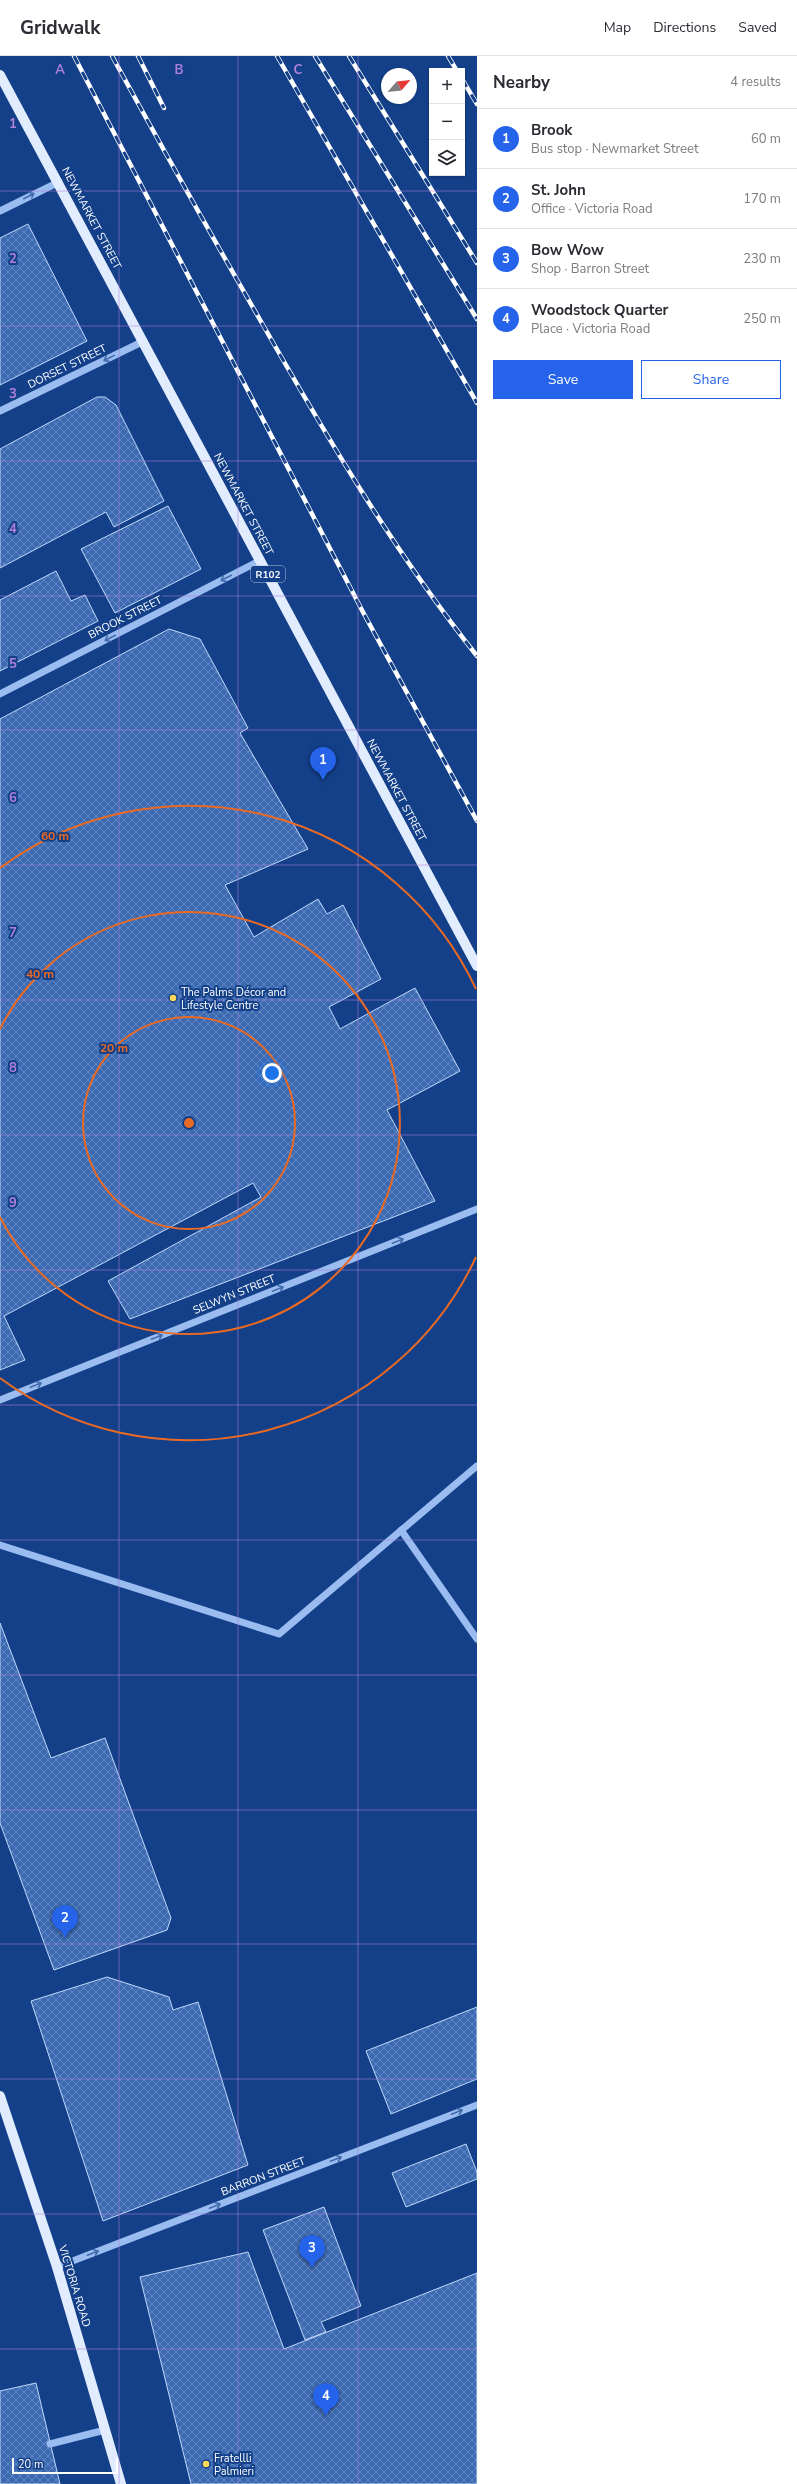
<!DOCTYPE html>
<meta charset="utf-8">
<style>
:root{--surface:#fff;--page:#f7f7f7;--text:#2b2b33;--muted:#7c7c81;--line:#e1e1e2;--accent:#2563eb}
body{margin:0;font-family:"Nunito Sans",sans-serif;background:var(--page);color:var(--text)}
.controls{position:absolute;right:12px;top:12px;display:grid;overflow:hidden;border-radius:0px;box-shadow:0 1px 3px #0004}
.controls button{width:36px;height:36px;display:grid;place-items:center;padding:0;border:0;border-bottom:1px solid var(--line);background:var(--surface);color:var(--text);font:20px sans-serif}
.compass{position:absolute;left:381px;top:12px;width:36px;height:36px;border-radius:50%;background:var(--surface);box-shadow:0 1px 3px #0004;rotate:62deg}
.scale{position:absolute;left:12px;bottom:10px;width:106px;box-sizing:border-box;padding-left:4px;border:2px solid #fff;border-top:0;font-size:11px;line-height:14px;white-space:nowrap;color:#fff;-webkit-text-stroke:3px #134089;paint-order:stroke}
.you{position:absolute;left:272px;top:1017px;width:14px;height:14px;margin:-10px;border:3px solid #fff;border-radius:50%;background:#1a73e8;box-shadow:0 0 0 6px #1a73e833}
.badge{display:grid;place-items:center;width:26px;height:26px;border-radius:50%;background:var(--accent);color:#fff;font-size:13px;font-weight:700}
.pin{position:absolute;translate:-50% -33px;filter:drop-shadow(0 1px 2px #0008)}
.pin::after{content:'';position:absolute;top:21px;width:14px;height:12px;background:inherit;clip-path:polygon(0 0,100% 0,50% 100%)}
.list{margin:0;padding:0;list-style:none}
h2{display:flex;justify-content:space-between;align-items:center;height:52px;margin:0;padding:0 16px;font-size:17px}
h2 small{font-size:13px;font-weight:400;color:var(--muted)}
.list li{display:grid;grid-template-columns:26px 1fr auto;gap:12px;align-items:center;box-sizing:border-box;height:60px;padding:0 16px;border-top:1px solid var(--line)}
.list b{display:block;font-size:15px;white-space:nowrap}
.list p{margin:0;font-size:13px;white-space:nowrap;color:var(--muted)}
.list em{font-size:13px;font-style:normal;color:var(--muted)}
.actions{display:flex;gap:8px;padding:12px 16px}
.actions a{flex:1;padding:9px 0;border:1px solid var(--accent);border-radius:0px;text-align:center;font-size:14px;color:var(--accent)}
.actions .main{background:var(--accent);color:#fff}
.icon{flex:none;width:22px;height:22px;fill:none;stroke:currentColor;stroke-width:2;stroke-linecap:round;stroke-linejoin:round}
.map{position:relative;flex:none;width:477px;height:2428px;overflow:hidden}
header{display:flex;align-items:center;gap:24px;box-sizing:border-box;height:56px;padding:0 20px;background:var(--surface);border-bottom:1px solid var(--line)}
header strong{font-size:19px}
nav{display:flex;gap:22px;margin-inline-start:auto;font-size:14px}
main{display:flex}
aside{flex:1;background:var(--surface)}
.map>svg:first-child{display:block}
.building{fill:url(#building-cross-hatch);stroke:#c0d8fb}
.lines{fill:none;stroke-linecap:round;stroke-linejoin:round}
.minor{stroke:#9abcf0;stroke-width:7}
.major{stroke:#e2ecff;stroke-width:10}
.rail-casing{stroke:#fff;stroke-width:4.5}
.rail{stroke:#134089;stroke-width:3;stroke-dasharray:9;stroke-linecap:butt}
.oneway{stroke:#426bad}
.grid{fill:none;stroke:#b080d9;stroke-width:1;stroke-opacity:0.55}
.ring{fill:none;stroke:#ea6a24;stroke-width:2}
.poi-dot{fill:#ffd858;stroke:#134089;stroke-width:1.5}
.labels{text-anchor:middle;stroke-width:4;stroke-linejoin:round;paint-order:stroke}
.shield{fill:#134089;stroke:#b8c6dc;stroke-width:1}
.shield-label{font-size:10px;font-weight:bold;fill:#fff}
.street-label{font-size:11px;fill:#fff;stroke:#134089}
.poi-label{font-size:11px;fill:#fff;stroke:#134089;text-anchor:start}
.grid-label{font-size:13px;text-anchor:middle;font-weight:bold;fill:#b080d9;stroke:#134089;stroke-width:4;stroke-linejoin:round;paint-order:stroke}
.centre{fill:#ea6a24;stroke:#134089;stroke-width:2}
.ring-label{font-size:12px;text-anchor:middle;font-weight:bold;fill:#ea6a24;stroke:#134089;stroke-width:4;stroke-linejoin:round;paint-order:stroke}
</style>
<header>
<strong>Gridwalk</strong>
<nav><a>Map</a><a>Directions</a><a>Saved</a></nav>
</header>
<main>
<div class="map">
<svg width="477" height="2428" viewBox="0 0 477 2428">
<defs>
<pattern id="building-cross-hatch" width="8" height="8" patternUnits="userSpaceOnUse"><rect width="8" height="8" fill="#3c6ab2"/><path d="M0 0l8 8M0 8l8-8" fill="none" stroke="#6388c1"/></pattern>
</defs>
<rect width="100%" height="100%" fill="#134089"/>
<g class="building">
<polygon points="28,168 87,285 0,329 0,182"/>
<polygon points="97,341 105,341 116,349 164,445 114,471 106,456 0,512 0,393"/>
<polygon points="168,450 201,513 115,557 81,493"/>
<polygon points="56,515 71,545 85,539 98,565 0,615 0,544"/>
<polygon points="169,573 200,583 248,672 240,677 308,793 225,829 254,881 318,843 327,858 343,849 381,923 329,951 340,973 415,932 460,1015 387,1054 435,1145 130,1263 108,1225 261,1141 253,1127 4,1260 25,1304 0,1314 0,663"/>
<polygon points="0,1567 51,1702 105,1682 171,1862 167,1874 54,1914 0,1767"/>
<polygon points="107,1921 169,1941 173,1954 198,1946 248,2109 103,2165 31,1945"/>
<polygon points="477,1951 477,2023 391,2058 366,1995"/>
<polygon points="466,2088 477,2116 477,2123 406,2151 392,2117"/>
<polygon points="324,2151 361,2250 321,2266 326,2276 305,2284 263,2174"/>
<polygon points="248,2196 284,2293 477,2217 477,2428 191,2428 140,2221"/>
<polygon points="36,2327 60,2428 0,2428 0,2335"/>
</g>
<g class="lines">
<g class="minor">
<polyline points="0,155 59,126"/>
<polyline points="0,355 144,285"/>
<polyline points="0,638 261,504"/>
<polyline points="0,1344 477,1153"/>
<polyline points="401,1474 477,1583"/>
<polyline points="0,1489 279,1578 477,1410"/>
<polyline points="57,2211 477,2049"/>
<polyline points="50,2388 105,2374"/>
</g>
<g class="major">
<polyline points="0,19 477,910"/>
<polyline points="0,2040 57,2211 121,2428"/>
</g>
<defs>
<g id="rail">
<polyline points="74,0 364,558 477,765"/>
<path d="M 112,0 C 160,88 209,175 259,262 C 325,378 393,494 477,600"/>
<polyline points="138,0 164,52"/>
<polyline points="277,0 477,347"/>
<polyline points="315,0 477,263"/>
<polyline points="349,0 477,207"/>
<polyline points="448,0 457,15"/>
<polyline points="462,23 477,48"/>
</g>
</defs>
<use href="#rail" class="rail-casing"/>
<use href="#rail" class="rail"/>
</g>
<defs><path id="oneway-shaft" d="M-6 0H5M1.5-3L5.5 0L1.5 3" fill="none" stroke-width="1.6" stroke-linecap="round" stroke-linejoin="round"/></defs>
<g class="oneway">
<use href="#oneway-shaft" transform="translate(29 140) rotate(-27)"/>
<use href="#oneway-shaft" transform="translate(109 302) rotate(154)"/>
<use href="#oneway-shaft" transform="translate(226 522) rotate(153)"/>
<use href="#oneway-shaft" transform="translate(110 582) rotate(153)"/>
<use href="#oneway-shaft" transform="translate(398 1185) rotate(-22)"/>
<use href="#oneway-shaft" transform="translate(278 1233) rotate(-22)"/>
<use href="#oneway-shaft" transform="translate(157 1281) rotate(-22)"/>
<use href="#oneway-shaft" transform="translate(36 1329) rotate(-22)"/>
<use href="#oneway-shaft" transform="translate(457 2056) rotate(-21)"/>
<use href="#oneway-shaft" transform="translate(336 2103) rotate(-21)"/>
<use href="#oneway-shaft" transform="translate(215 2150) rotate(-21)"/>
<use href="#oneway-shaft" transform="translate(93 2197) rotate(-21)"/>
</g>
<path class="grid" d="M 119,0 L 119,2428M 238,0 L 238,2428M 358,0 L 358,2428M 0,135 L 477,135M 0,270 L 477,270M 0,405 L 477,405M 0,540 L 477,540M 0,674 L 477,674M 0,809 L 477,809M 0,944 L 477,944M 0,1079 L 477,1079M 0,1214 L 477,1214M 0,1349 L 477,1349M 0,1484 L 477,1484M 0,1619 L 477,1619M 0,1754 L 477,1754M 0,1888 L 477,1888M 0,2023 L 477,2023M 0,2158 L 477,2158M 0,2293 L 477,2293"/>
<g class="ring">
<circle cx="189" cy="1067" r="106"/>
<path d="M0 973A211 211 0 1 1 0 1161"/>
<path d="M476 1201A317 317 0 0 1 0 1322M0 812A317 317 0 0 1 476 933"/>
</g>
<g class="poi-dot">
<circle cx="173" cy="942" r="4"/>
<circle cx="206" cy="2408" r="4"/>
</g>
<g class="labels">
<rect class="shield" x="251" y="510" width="34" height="16" rx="3"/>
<g class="shield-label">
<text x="268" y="522">R102</text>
</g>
<g class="street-label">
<text transform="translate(92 162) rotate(62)" y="4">NEWMARKET STREET</text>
<text transform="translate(67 310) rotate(-26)" y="4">DORSET STREET</text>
<text transform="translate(244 448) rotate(62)" y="4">NEWMARKET STREET</text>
<text transform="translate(125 561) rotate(-27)" y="4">BROOK STREET</text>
<text transform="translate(397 734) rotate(62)" y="4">NEWMARKET STREET</text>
<text transform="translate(234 1238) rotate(-22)" y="4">SELWYN STREET</text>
<text transform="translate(263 2120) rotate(-21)" y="4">BARRON STREET</text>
<text transform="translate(75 2230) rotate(73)" y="4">VICTORIA ROAD</text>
</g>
<g class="poi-label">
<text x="181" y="940">The Palms Décor and<tspan x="181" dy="13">Lifestyle Centre</tspan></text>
<text x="214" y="2406">Fratellli<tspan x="214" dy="13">Palmieri</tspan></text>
</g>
</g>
<g class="grid-label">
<text x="60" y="18">A</text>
<text x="179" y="18">B</text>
<text x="298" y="18">C</text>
<text x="13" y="72">1</text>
<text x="13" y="207">2</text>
<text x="13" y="342">3</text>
<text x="13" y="477">4</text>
<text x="13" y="612">5</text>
<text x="13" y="746">6</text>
<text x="13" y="881">7</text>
<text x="13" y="1016">8</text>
<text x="13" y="1151">9</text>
</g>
<circle cx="189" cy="1067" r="6" class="centre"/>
<g class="ring-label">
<text x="55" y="784">60 m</text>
<text x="40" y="922">40 m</text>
<text x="114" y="996">20 m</text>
</g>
</svg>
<div class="controls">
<button>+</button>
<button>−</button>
<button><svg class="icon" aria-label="layers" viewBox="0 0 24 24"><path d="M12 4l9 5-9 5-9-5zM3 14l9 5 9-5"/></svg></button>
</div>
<svg class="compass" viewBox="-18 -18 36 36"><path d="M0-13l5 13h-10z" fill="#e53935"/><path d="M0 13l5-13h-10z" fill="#7c7c81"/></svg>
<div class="scale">20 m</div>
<div class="you"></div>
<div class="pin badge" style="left:323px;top:724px">1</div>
<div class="pin badge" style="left:65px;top:1882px">2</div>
<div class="pin badge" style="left:312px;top:2212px">3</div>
<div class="pin badge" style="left:326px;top:2360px">4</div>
</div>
<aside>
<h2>Nearby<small>4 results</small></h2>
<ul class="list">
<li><span class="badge">1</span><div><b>Brook</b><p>Bus stop · Newmarket Street</p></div><em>60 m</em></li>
<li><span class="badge">2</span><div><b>St. John</b><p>Office · Victoria Road</p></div><em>170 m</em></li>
<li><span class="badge">3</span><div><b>Bow Wow</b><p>Shop · Barron Street</p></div><em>230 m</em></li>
<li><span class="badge">4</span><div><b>Woodstock Quarter</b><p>Place · Victoria Road</p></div><em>250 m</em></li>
</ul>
<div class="actions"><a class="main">Save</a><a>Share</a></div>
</aside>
</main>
